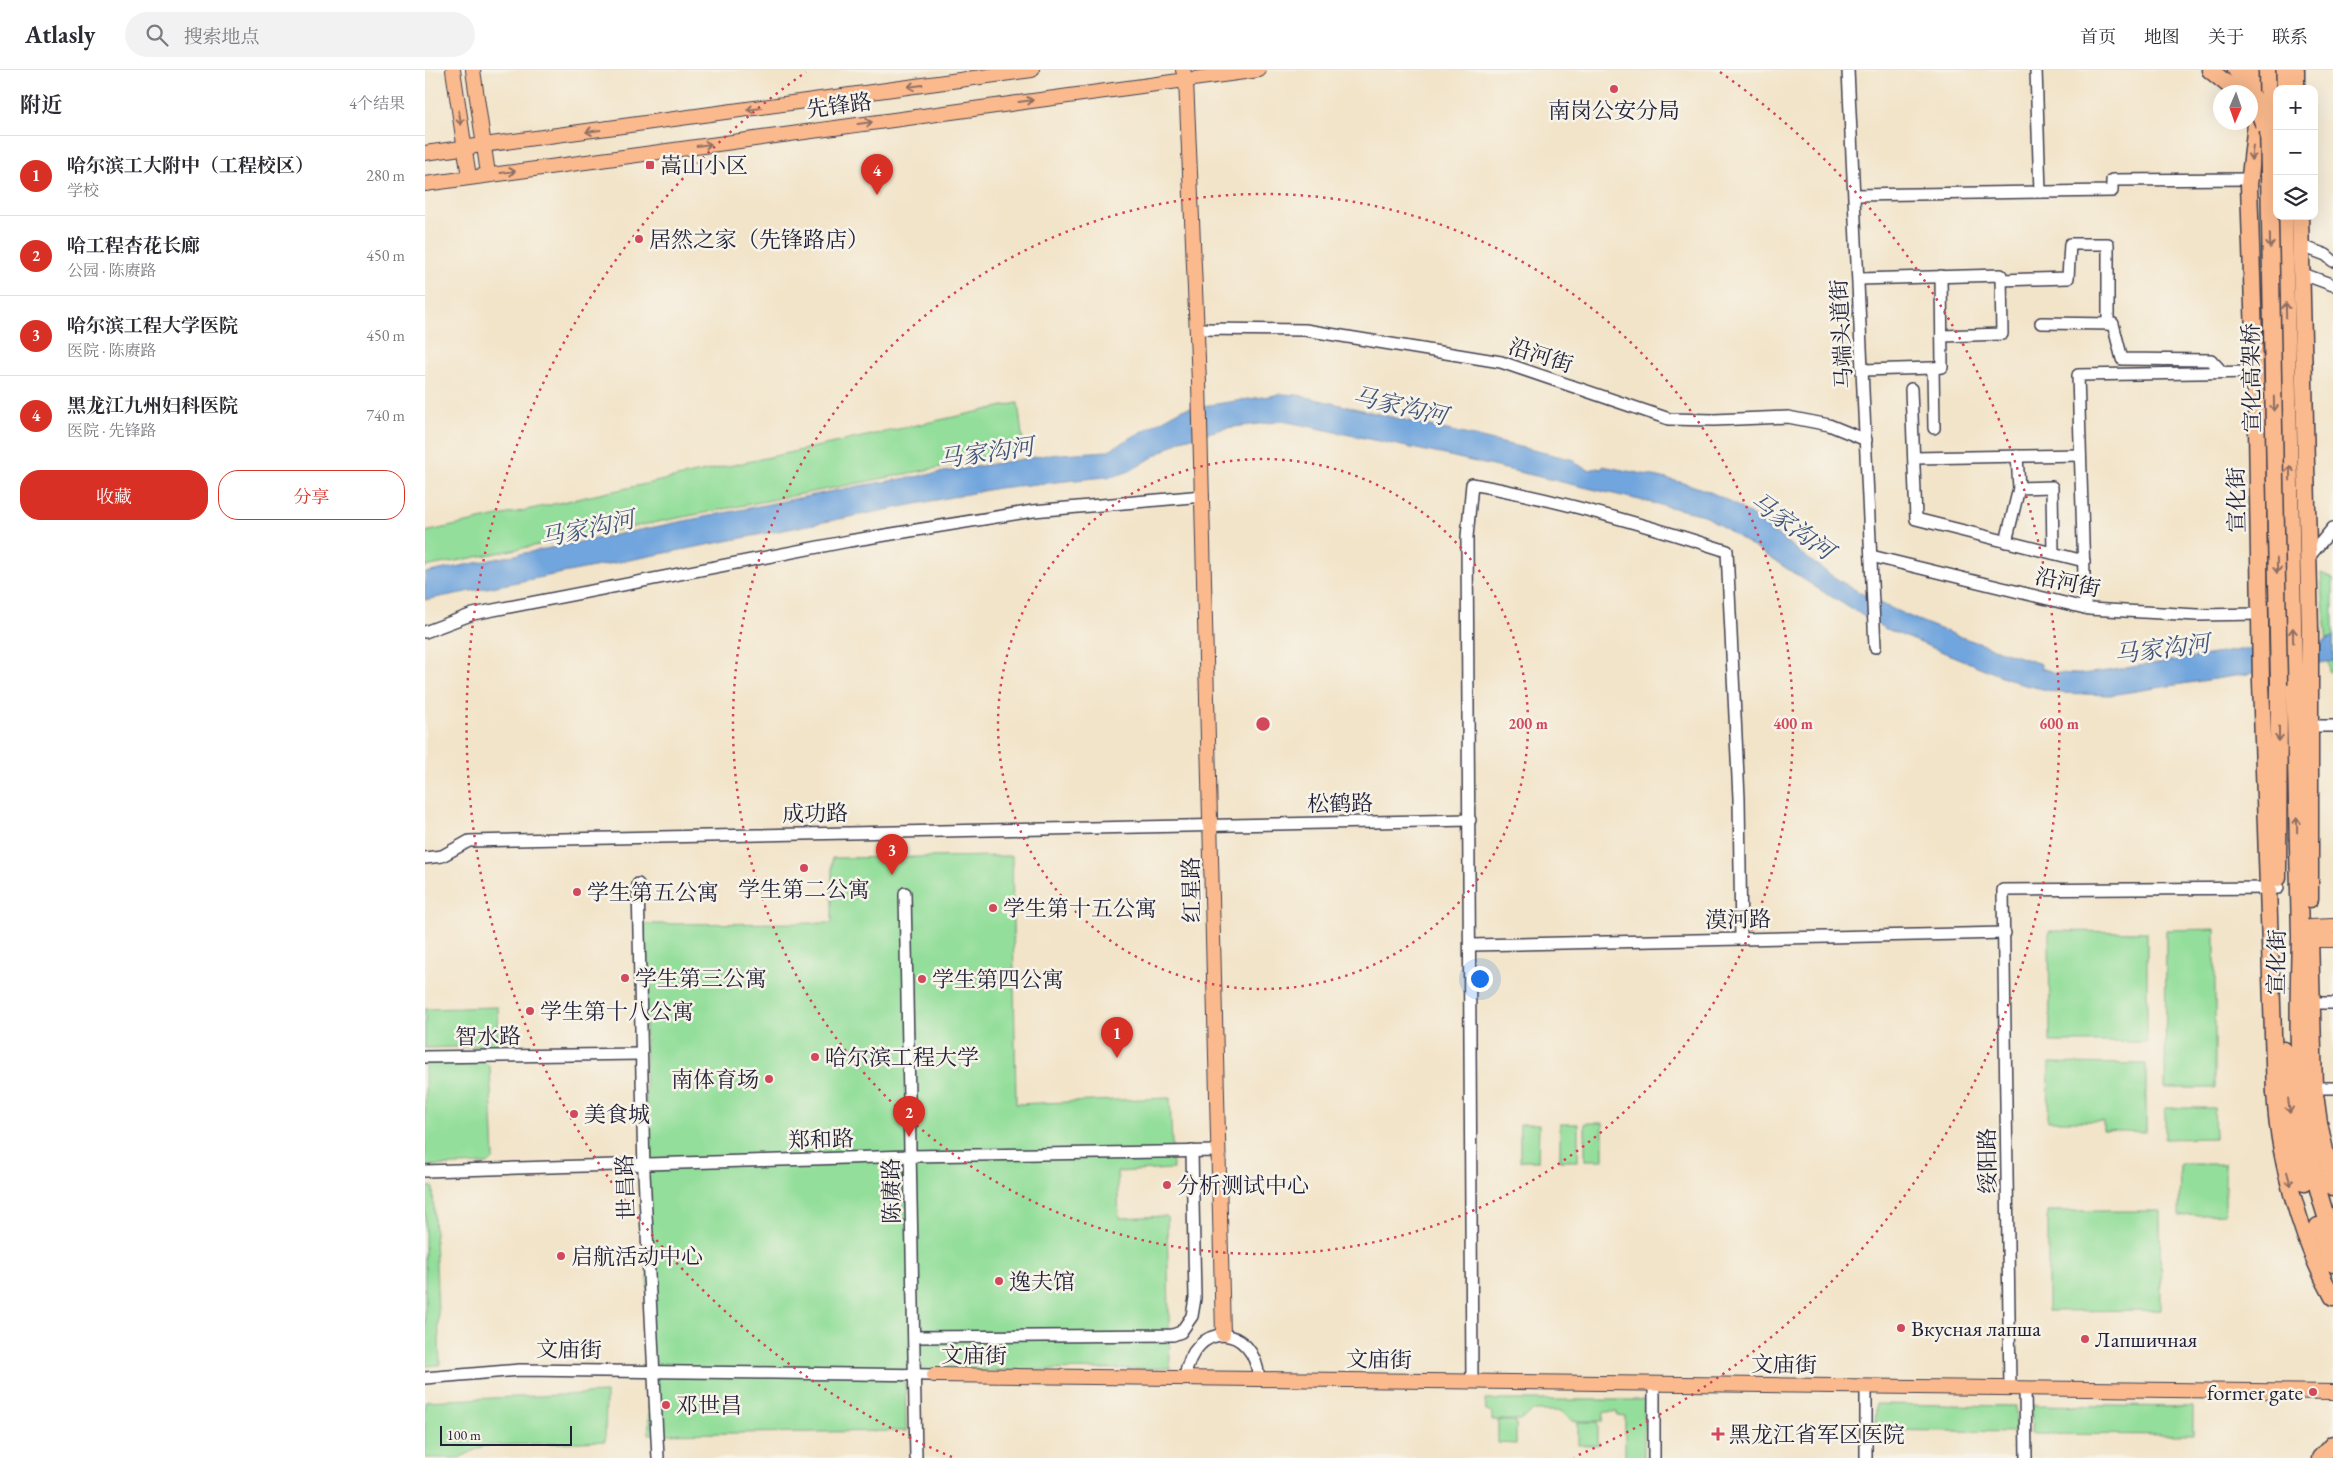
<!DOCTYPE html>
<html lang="zh">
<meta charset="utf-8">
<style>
:root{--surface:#fff;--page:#f2f2f3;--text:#2b2b33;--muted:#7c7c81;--line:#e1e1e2;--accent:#d93025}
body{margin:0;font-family:"EB Garamond","Noto Serif SC",serif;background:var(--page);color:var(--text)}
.controls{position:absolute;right:15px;top:15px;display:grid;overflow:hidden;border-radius:10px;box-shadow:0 5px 20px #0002}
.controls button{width:45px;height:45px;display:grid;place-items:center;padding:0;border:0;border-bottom:1px solid var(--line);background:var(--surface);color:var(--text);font:25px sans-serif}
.compass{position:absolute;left:1788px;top:15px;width:45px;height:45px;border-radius:50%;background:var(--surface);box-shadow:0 5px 20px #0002;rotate:182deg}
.scale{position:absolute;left:15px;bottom:12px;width:132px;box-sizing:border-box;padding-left:5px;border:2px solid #22223b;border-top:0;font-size:14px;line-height:18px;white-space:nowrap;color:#22223b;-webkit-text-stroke:4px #f7f3e8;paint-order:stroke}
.you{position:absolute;left:1054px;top:908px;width:18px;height:18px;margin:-12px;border:4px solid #fff;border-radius:50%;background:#1a73e8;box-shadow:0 0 0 8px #1a73e833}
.badge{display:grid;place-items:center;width:32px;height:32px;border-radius:50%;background:var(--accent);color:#fff;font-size:16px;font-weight:700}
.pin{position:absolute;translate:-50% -41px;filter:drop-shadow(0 1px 2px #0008)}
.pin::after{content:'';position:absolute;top:26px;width:18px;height:15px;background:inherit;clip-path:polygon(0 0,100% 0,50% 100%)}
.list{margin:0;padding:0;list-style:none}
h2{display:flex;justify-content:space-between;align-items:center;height:65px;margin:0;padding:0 20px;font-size:21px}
h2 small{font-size:16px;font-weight:400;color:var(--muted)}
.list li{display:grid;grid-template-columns:32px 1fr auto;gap:15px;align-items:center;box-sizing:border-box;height:80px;padding:0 20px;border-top:1px solid var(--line)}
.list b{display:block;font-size:19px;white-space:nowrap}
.list p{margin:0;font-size:16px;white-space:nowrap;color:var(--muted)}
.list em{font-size:16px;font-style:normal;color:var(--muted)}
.actions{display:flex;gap:10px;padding:15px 20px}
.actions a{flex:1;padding:11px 0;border:1px solid var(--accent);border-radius:20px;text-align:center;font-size:18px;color:var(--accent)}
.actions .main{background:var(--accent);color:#fff}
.icon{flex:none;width:28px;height:28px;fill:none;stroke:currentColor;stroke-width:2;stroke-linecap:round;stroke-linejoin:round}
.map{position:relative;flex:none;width:1908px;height:1388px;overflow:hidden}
header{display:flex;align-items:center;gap:30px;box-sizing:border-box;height:70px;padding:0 25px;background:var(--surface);border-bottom:1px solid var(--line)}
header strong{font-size:24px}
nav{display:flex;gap:28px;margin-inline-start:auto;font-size:18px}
.search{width:350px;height:45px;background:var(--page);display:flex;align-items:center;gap:12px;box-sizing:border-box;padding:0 18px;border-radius:28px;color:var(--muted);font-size:19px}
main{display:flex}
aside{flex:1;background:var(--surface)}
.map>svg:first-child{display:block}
.green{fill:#93de9a;stroke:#5a806a}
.water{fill:#71a5dd;stroke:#4a648c}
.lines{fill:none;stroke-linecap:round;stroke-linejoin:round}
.minor-casing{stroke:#413f50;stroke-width:14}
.major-casing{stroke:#413f50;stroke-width:16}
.highway-casing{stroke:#413f50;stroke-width:19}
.minor{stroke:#fff;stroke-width:11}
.major{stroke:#fbba8d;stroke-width:14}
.highway{stroke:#fbba8d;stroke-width:16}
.highway-bridge-casing{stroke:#413f50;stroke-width:19;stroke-linecap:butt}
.highway-bridge{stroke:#fbba8d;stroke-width:16}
.oneway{stroke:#8e6e64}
.ring{fill:none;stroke:#d1495b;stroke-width:2.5;stroke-dasharray:2.5 5}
.poi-dot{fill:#d1495b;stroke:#f7f3e8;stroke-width:2}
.labels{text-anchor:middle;stroke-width:5;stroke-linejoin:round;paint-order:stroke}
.street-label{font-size:22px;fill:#22223b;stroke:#f7f3e8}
.poi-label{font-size:22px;fill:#22223b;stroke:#f7f3e8;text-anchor:start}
.water-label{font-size:24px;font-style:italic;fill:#42567c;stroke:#f7f3e8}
.centre{fill:#d1495b;stroke:#f7f3e8;stroke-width:2.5}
.ring-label{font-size:15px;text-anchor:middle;font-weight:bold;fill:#d1495b;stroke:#f7f3e8;stroke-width:5;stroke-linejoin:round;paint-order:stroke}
</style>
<header>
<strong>Atlasly</strong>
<div class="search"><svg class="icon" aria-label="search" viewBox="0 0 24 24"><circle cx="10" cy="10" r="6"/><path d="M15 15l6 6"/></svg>搜索地点</div>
<nav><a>首页</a><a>地图</a><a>关于</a><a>联系</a></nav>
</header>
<main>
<aside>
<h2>附近<small>4个结果</small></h2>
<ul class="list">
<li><span class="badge">1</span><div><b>哈尔滨工大附中（工程校区）</b><p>学校</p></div><em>280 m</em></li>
<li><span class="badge">2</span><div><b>哈工程杏花长廊</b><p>公园 · 陈赓路</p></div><em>450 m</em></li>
<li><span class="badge">3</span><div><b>哈尔滨工程大学医院</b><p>医院 · 陈赓路</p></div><em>450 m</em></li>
<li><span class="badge">4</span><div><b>黑龙江九州妇科医院</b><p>医院 · 先锋路</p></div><em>740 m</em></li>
</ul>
<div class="actions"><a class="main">收藏</a><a>分享</a></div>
</aside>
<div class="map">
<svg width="1908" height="1388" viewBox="0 0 1908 1388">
<rect width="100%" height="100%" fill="#f7f3e8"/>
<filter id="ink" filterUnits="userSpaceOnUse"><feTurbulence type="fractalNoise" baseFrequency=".02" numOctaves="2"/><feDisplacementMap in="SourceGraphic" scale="10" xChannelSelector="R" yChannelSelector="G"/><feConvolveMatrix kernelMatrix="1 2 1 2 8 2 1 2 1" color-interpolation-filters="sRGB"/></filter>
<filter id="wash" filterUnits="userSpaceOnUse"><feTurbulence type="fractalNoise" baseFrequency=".0096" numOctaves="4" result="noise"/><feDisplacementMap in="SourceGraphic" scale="20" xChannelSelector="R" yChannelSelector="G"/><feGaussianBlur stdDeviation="1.12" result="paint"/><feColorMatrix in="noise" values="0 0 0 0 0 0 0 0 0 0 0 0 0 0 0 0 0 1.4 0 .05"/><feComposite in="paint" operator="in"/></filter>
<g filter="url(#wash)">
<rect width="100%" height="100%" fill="#f2e4c9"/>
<g class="green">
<polygon points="593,333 599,381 0,497 0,462"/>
<polygon points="1896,503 1908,509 1908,602 1904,602"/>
<polygon points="587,786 591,1034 745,1028 748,1099 692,1102 694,1148 742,1146 745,1298 480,1302 481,1361 224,1364 219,854 407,853 407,788"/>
<polygon points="1790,859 1790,1018 1740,1018 1741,860"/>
<polygon points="1624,861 1722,862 1722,972 1625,972"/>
<polygon points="73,937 74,976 0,978 0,939"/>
<polygon points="58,991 65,997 69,1088 63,1094 0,1096 0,992"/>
<polygon points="1624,993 1721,994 1721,1062 1678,1060 1678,1051 1623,1051"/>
<polygon points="1740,1038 1789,1038 1790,1068 1740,1069"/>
<rect x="1160" y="1053" width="18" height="37"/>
<polygon points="1095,1054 1114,1054 1113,1091 1095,1091"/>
<rect x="1135" y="1054" width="18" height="37"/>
<polygon points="1755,1094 1800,1094 1800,1144 1754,1146"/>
<polygon points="0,1117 8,1117 15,1295 0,1296"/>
<polygon points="1623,1141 1735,1141 1736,1240 1623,1241"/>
<polygon points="181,1323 180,1371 58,1376 34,1388 0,1388 0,1331"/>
<polygon points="1060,1330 1219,1330 1219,1388 1200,1388 1200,1346 1192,1345 1192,1342 1179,1342 1178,1351 1147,1351 1136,1341 1107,1341 1096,1350 1067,1350 1067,1342 1061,1341"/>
<polygon points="1451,1334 1591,1336 1591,1362 1450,1360"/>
<polygon points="1607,1335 1768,1337 1768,1365 1606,1364"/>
<polygon points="1073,1351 1091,1351 1091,1374 1073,1373"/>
<rect x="1153" y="1352" width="20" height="23"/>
</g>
<path class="water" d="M 857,324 L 873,325 L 1150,390 L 1150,393 L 1164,400 L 1172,398 L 1177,399 L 1178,396 C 1214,404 1264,410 1296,427 C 1341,450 1376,488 1420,514 C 1481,550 1549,572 1616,594 L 1616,598 L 1631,603 L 1655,604 L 1682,601 L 1821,579 L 1896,573 L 1908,566 L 1908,591 L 1685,625 L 1635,623 L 1596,614 L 1459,558 L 1395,520 L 1279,445 L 1020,385 L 858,351 L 801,358 L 756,370 L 705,401 L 690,406 L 573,418 L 0,530 L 0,503 L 434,416 L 622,385 L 682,381 L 758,339 Z"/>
</g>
<g filter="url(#ink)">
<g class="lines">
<defs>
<g id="minor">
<polyline points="1423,0 1450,577"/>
<polyline points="1611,0 1615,122"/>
<polyline points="1430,125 1687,121 1687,110 1824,109"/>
<polyline points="1877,176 1901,185 1908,191"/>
<polyline points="1878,204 1908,215"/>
<polyline points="1434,209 1576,205 1577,264 1517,266"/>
<polyline points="1576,210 1643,208 1645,174 1683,174 1683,254"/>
<polyline points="1616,253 1688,254 1697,289 1786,290 1797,302"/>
<polyline points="772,259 880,260 1076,292 1244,349 1289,350 1363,347 1404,355 1441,370"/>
<polyline points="1438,300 1508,298"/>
<polyline points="1486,319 1491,449 1659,491"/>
<polyline points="1509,358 1508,298 1517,297 1516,206"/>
<polyline points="1489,388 1655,385"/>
<polyline points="1594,418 1627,417 1628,483"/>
<polyline points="1581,472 1594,418 1592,386"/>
<polyline points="1446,486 1664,539 1772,545 1835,544"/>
<polyline points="1883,488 1908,458"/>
<polyline points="1660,538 1653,305 1830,302"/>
<polyline points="0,562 48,544 424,471 608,441 778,426"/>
<polyline points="1884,656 1908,656"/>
<polyline points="0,788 17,786 44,771 1045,750"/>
<polyline points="213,814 219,1103 233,1388"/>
<polyline points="480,823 491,1388"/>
<polyline points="1046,875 1580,863"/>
<polyline points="1886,933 1908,933"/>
<polyline points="0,987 216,984"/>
<polyline points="1889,1018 1908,1018"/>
<polyline points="0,1101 485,1086 794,1081"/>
<polyline points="489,1267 748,1265 756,1262 767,1246 770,1228 767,1081"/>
<polyline points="0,1308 95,1300 509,1305"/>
<path d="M 760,1308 C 768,1250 829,1252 834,1309"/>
<path d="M 1047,1312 L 1042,467 L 1047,414 C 1134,430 1218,454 1302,481 L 1314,728 L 1316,869"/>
<polyline points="1585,1318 1578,820 1853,818"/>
<polyline points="1600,1318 1601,1388"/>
<polyline points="1229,1388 1229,1314"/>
<polyline points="1441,1388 1441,1316"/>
</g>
<g id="major">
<polyline points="28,0 44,107"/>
<polyline points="48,0 63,104"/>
<polyline points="758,0 761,10 774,312 798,1264"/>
<polyline points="0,83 607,0"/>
<polyline points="0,114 834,0"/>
<polyline points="1885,857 1908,856"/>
<polyline points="1886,870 1908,870"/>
<polyline points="509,1305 1908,1322"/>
</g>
<g id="highway">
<polyline points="1785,0 1812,22"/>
<polyline points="1811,0 1825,22"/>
<polyline points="1828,0 1831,53 1824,115 1832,358 1836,612 1850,1023"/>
<polyline points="1857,0 1857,19"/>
<polyline points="1871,0 1871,19"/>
<path d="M 1859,146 L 1875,867 C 1872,976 1870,1063 1908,1167"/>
<polyline points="1875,146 1885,561 1885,829"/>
<polyline points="1853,808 1854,615"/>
<polyline points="1885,866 1889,1018"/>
<polyline points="1859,980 1870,1079 1879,1113"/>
<polyline points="1888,1009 1894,1053 1908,1117"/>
<path d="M 1850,1014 C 1851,1081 1875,1169 1908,1227"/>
<polyline points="1893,1156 1908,1194"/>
<polyline points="1895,1388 1908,1374"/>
</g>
</defs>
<use href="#minor" class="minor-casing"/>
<use href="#major" class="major-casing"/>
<use href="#highway" class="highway-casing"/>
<use href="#minor" class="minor"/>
<use href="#major" class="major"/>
<use href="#highway" class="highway"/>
<defs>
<g id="highway-bridge">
<polyline points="1842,0 1854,615"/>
<polyline points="1826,24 1839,55"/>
</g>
</defs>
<use href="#highway-bridge" class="highway-bridge-casing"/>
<use href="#highway-bridge" class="highway-bridge"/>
</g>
<defs><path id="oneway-shaft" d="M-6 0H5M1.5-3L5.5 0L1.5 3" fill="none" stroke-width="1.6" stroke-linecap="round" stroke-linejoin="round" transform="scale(1.25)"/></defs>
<g class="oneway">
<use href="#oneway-shaft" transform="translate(490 16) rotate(172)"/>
<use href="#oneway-shaft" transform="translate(601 31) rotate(-8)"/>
<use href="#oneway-shaft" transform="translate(329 39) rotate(172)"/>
<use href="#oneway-shaft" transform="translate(35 48) rotate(82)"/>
<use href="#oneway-shaft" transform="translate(440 53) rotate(-8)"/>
<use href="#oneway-shaft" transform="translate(168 61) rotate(172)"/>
<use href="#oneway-shaft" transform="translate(279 75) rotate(-8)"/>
<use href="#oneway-shaft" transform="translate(1827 83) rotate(97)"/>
<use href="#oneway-shaft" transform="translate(83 102) rotate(-8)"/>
<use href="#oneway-shaft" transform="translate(1845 171) rotate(89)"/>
<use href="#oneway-shaft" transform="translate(1861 240) rotate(-91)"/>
<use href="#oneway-shaft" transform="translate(1849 334) rotate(89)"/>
<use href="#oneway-shaft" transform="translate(1865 403) rotate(-91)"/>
<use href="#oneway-shaft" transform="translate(1852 496) rotate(89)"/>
<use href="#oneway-shaft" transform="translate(1868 565) rotate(-91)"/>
<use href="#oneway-shaft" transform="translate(1854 664) rotate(90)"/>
<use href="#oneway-shaft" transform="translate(1872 755) rotate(-91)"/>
<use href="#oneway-shaft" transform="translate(1864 1036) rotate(83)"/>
<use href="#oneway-shaft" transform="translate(1864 1109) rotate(75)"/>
</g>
</g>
<g class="ring">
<circle cx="838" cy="654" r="265"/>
<circle cx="838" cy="654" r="530"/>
<path d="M527 1387A796 796 0 0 1 381 2M1295 2A796 796 0 0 1 1149 1387"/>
</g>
<g class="poi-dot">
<circle cx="1189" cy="19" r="5"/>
<rect x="220" y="90" width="10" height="10" rx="2.5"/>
<circle cx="214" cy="169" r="5"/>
<circle cx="379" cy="798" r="5"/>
<circle cx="152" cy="822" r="5"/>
<circle cx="568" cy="838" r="5"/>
<circle cx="200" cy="908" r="5"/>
<circle cx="497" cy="909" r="5"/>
<circle cx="105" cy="941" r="5"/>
<circle cx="390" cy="987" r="5"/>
<circle cx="344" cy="1009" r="5"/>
<circle cx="149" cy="1044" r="5"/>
<circle cx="742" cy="1115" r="5"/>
<circle cx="136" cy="1186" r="5"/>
<circle cx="574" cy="1211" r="5"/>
<circle cx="1476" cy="1258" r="5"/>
<circle cx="1660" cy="1269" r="5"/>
<circle cx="1888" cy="1322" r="5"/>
<circle cx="241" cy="1335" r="5"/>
<path d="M1290.5 1356.5h5v5h5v5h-5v5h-5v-5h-5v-5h5z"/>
</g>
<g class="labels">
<g class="street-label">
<text transform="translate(414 35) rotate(-8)" y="8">先锋路</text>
<text transform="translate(1416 264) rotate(-93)" y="8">马端头道街</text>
<text transform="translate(1116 285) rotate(18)" y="8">沿河街</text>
<text transform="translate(1826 308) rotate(-91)" y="8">宣化高架桥</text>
<text transform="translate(1811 430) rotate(-91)" y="8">宣化街</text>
<text transform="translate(1643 512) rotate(12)" y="8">沿河街</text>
<text transform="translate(915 733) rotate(-1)" y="8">松鹤路</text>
<text transform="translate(390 743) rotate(-1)" y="8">成功路</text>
<text transform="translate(766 820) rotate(-91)" y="8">红星路</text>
<text transform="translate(1313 849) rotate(-1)" y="8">漠河路</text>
<text transform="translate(1851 892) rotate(-89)" y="8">宣化街</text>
<text transform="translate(63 966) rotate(-1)" y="8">智水路</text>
<text transform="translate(396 1069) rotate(-2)" y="8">郑和路</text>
<text transform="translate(1562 1091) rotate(-91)" y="8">绥阳路</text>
<text transform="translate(200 1117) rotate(-92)" y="8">世昌路</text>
<text transform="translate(466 1121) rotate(-91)" y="8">陈赓路</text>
<text transform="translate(144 1279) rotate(1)" y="8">文庙街</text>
<text transform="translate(549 1285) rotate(1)" y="8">文庙街</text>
<text transform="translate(954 1289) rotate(1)" y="8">文庙街</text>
<text transform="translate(1359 1294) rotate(1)" y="8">文庙街</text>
</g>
<g class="poi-label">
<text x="1189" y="48" text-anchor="middle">南岗公安分局</text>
<text x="235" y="103">嵩山小区</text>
<text x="224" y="177">居然之家（先锋路店）</text>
<text x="379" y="827" text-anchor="middle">学生第二公寓</text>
<text x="162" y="830">学生第五公寓</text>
<text x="578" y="846">学生第十五公寓</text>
<text x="210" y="916">学生第三公寓</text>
<text x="507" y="917">学生第四公寓</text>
<text x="115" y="949">学生第十八公寓</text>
<text x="400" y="995">哈尔滨工程大学</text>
<text x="334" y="1017" text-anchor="end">南体育场</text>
<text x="159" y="1052">美食城</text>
<text x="752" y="1123">分析测试中心</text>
<text x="146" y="1194">启航活动中心</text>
<text x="584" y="1219">逸夫馆</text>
<text x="1486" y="1266">Вкусная лапша</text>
<text x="1670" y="1277">Лапшичная</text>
<text x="1878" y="1330" text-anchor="end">former gate</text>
<text x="251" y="1343">邓世昌</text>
<text x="1304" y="1372">黑龙江省军区医院</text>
</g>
<g class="water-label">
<text transform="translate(975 336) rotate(13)" y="8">马家沟河</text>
<text transform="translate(561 383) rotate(-8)" y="8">马家沟河</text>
<text transform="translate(1367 456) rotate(36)" y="8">马家沟河</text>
<text transform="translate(162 459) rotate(-12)" y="8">马家沟河</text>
<text transform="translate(1737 579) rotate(-7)" y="8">马家沟河</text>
</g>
</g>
<circle cx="838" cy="654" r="8" class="centre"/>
<g class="ring-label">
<text x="1103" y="659">200 m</text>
<text x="1368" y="659">400 m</text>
<text x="1634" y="659">600 m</text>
</g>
</svg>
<div class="controls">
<button>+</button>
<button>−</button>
<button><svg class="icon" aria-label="layers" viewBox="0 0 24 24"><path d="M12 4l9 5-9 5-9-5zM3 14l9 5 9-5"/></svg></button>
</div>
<svg class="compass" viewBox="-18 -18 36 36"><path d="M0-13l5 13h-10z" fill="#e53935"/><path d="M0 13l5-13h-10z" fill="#7c7c81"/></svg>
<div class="scale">100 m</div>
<div class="you"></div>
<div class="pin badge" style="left:692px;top:988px">1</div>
<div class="pin badge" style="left:484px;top:1067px">2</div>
<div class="pin badge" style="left:467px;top:805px">3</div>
<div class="pin badge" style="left:452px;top:125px">4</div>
</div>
</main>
